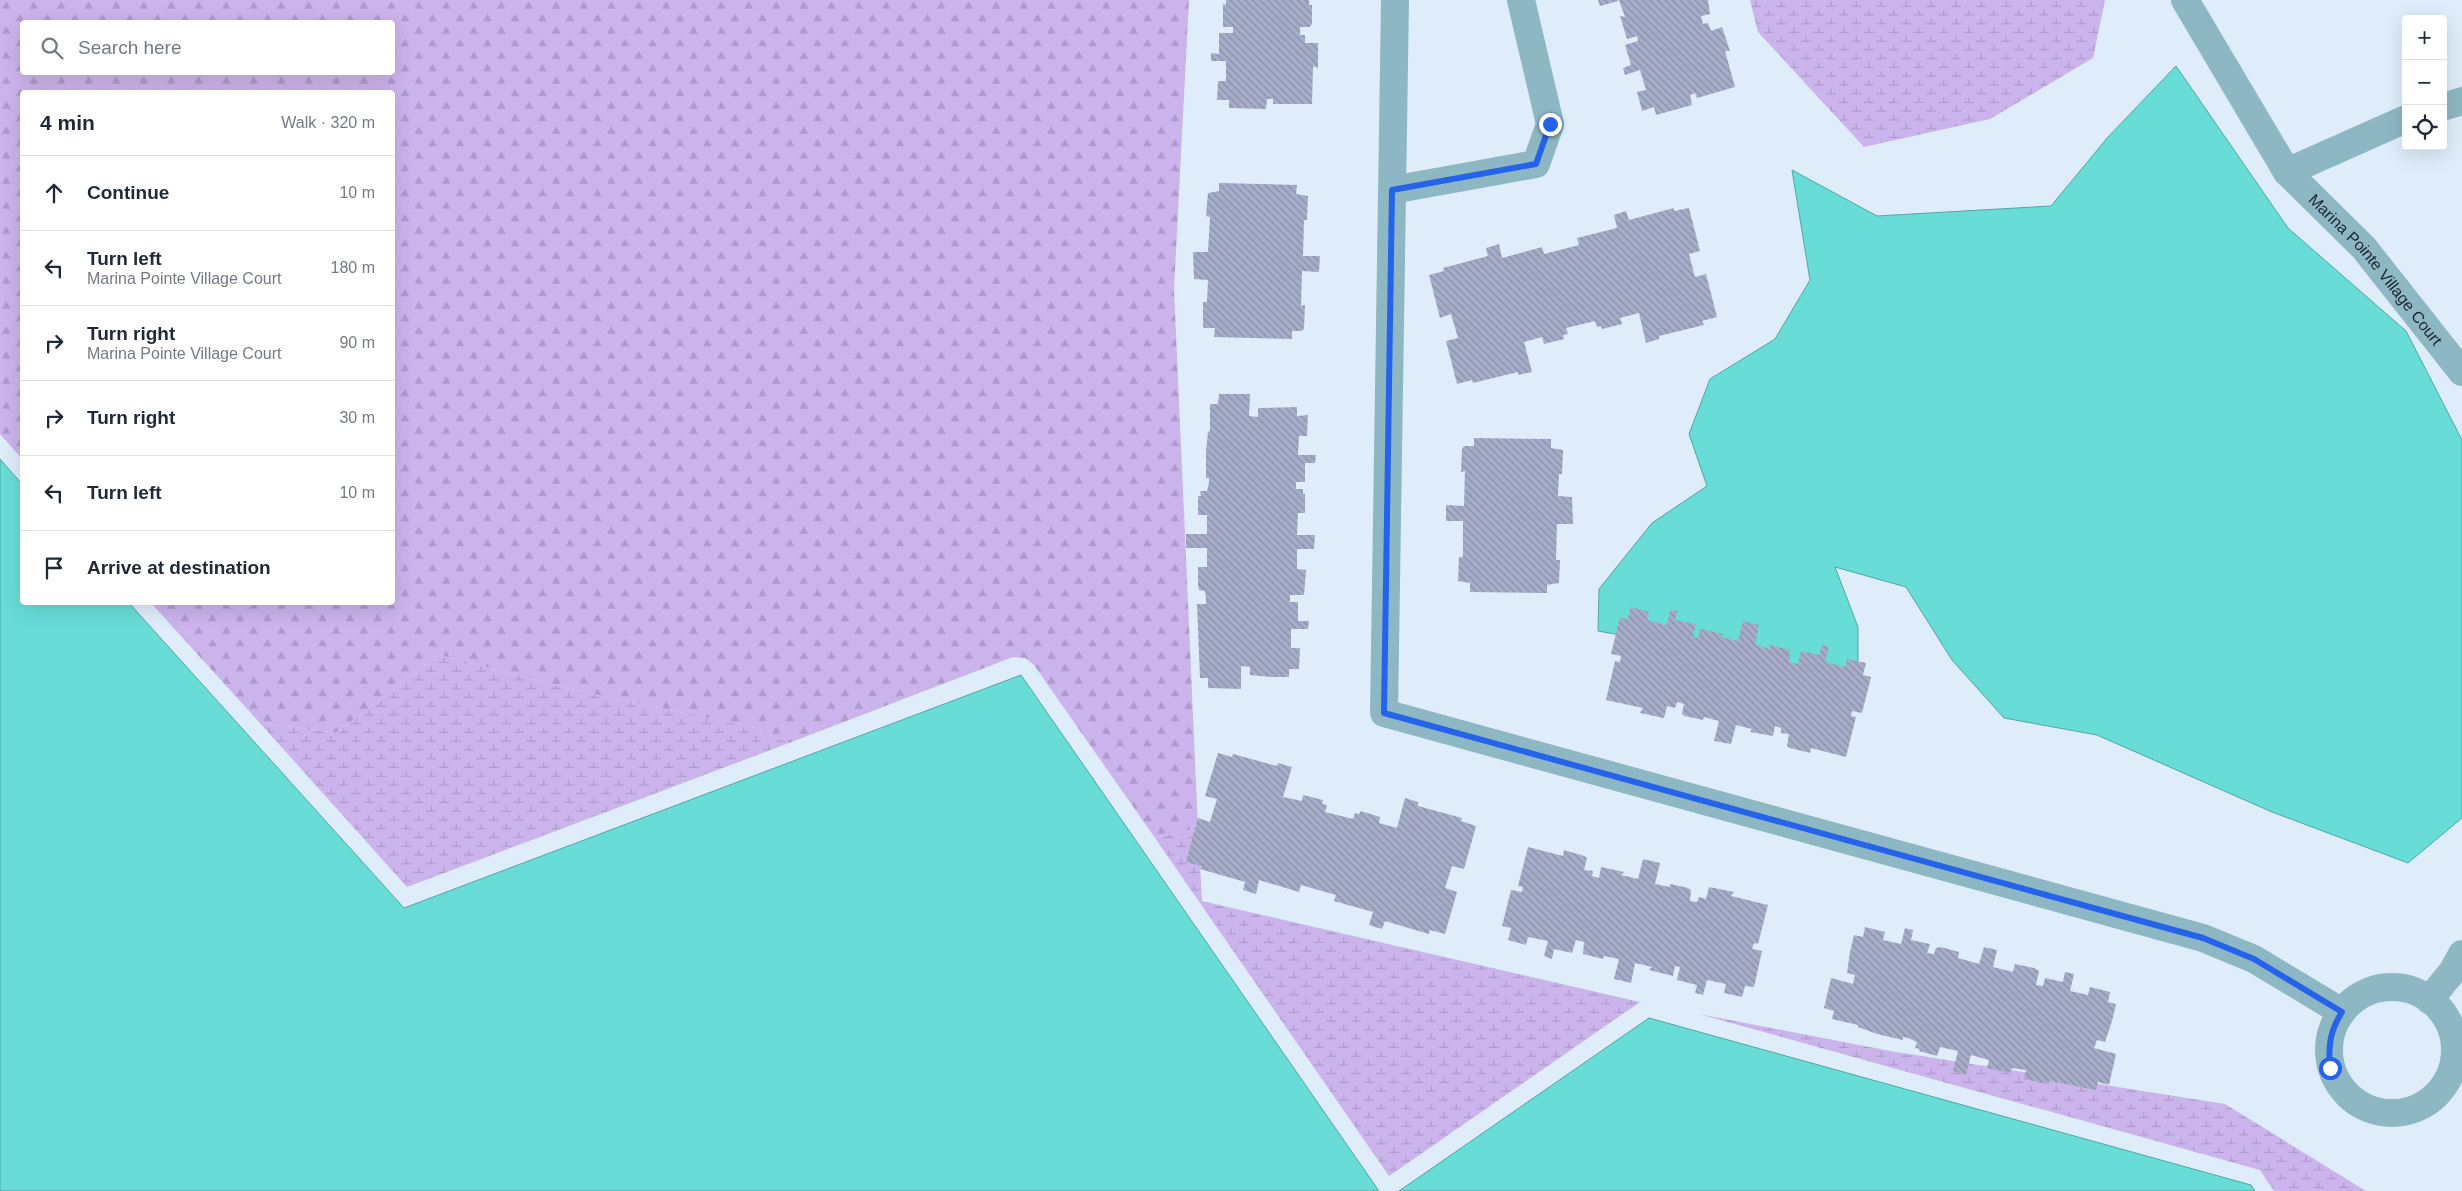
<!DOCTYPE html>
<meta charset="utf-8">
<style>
:root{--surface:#fff;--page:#f6f6f7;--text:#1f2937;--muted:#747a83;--line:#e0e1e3}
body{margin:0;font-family:Helvetica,sans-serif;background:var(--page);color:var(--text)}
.controls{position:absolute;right:15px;top:15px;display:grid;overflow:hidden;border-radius:5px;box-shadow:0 5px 20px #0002}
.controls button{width:45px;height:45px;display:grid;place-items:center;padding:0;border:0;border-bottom:1px solid var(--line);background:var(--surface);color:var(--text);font:25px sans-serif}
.stop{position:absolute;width:15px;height:15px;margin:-11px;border:4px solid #2563eb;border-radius:50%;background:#fff}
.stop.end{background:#2563eb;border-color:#fff;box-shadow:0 1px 5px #0008}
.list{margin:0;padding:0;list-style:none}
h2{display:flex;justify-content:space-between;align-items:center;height:65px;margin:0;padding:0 20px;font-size:21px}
h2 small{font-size:16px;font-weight:400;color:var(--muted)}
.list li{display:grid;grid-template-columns:32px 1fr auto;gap:15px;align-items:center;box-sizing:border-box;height:75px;padding:0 20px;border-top:1px solid var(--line)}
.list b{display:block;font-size:19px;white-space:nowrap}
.list p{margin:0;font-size:16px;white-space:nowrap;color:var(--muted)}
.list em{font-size:16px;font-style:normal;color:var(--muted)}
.icon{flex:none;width:28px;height:28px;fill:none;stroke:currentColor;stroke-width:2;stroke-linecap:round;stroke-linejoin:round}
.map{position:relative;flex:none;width:2462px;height:1191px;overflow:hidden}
.search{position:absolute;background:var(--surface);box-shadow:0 5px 20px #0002;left:20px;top:20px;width:375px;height:55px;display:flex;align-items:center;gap:12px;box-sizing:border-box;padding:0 18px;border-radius:5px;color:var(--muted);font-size:19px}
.panel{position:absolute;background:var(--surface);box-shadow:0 5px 20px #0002;left:20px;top:90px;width:375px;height:515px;border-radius:5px}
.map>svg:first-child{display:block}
.forest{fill:url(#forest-firs);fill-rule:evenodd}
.wetland{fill:url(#wetland-marsh)}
.water{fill:#68dcd7;stroke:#51a5a4}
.building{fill:url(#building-back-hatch)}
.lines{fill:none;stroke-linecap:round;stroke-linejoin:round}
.minor{stroke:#8eb7c4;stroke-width:28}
.route{stroke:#2563eb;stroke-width:6}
.labels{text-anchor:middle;stroke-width:4;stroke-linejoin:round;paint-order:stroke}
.street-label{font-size:16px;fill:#1c252e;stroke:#dfedfb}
</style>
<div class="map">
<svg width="2462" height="1191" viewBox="0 0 2462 1191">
<defs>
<pattern id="forest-firs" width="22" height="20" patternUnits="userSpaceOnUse" patternTransform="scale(1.25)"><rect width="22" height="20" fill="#cbb3ec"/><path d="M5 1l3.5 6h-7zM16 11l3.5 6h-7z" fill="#ae9acb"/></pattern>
<pattern id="wetland-marsh" width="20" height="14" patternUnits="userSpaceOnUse" patternTransform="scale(1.25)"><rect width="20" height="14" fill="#cbb3ec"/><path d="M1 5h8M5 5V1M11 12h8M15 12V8" fill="none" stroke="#ae9acb"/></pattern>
<pattern id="building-back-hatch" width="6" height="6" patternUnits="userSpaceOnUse" patternTransform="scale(1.25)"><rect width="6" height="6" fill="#a7adc9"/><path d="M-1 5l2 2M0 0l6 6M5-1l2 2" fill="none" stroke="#878da4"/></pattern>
</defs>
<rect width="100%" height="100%" fill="#dfedfb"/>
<path class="forest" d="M 0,0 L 1189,0 L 1174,289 L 1198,828 L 1155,838 L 1034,665 L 1025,658 L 1013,657 L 789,743 L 756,728 L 587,693 L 439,655 L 336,733 L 259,722 L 151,603 L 392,602 L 392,92 L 22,92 L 22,459 L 0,434 ZM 22,22 L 392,22 L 392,72 L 22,72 Z"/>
<g class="wetland">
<polygon points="1750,0 2105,0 2093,58 1990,119 1864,147 1758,32"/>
<polygon points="439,655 587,693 756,728 789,743 407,887 259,722 336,733"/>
<polygon points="1198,828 1202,901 1640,1002 1389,1176 1155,838"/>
<polygon points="1699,1014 1890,1051 2225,1104 2366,1191 2274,1191 2260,1170"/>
</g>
<g class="water">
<polygon points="2176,66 2288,228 2406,331 2462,440 2462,818 2408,863 2272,812 2097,735 2004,718 1952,660 1906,587 1835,567 1858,627 1858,661 1806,686 1699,649 1598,631 1599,589 1652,523 1707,486 1689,434 1710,379 1775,339 1810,280 1792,170 1877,216 2051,206 2108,137"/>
<polygon points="0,459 22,484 22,602 129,603 404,908 1021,675 1379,1191 0,1191"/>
<polygon points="1649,1018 2251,1185 2255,1191 1399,1191"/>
</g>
<g class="building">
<polygon points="1226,0 1309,0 1309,5 1312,5 1312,24 1310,27 1300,27 1300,35 1305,35 1305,43 1318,43 1318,68 1313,66 1312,104 1273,104 1273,99 1267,99 1266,109 1229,108 1229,100 1217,100 1218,81 1226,81 1226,61 1211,61 1211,53 1219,54 1219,33 1233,33 1233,27 1223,27 1223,4 1226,5"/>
<polygon points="1598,0 1618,0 1618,1 1600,6"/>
<polygon points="1619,0 1708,0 1710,14 1701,16 1703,24 1708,23 1711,31 1722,27 1730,51 1725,51 1735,87 1697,98 1695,93 1690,95 1692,105 1656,115 1654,107 1642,111 1637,92 1646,90 1640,70 1625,75 1623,68 1631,65 1625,45 1638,41 1637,36 1627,39 1620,16 1625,17"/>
<polygon points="1219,183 1297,185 1296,194 1308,196 1307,220 1304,220 1303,256 1320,256 1319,272 1302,271 1301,306 1305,305 1304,328 1302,331 1292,331 1292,339 1214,337 1215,328 1204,328 1203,326 1203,302 1207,302 1208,280 1194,279 1193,252 1208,252 1210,217 1206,216 1208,193 1219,191"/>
<polygon points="1674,208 1674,211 1689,208 1700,251 1689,254 1695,277 1706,274 1717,317 1702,321 1704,325 1659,336 1659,339 1646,343 1639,313 1620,318 1622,324 1602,329 1601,326 1597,327 1595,321 1566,328 1568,334 1563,335 1564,339 1544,344 1542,337 1524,342 1532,372 1518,375 1518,372 1473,383 1472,380 1457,384 1446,341 1458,338 1451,314 1440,318 1429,275 1444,271 1443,268 1488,256 1486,248 1499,244 1502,258 1542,247 1544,254 1579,245 1577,238 1617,228 1614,215 1626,211 1629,220"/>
<polygon points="1219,394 1250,394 1249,416 1258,417 1258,408 1297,407 1297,416 1308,415 1307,436 1299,436 1298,455 1316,455 1315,463 1305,463 1305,482 1296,482 1296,489 1303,489 1303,494 1305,494 1305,513 1298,513 1297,535 1315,535 1314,549 1297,549 1297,569 1306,570 1304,595 1290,595 1290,602 1298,602 1298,621 1309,621 1308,629 1291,629 1291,648 1300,648 1299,669 1289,669 1289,677 1272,677 1250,675 1250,667 1241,666 1241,689 1208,688 1208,678 1200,678 1197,604 1206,604 1206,599 1205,591 1199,590 1198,585 1198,567 1207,567 1207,548 1186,548 1186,534 1207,534 1207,515 1198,515 1198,496 1201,496 1200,491 1207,491 1209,482 1209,478 1206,478 1206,452 1208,431 1210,432 1210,404 1218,404"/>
<polygon points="1474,438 1551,439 1551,448 1563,450 1562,474 1559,474 1558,496 1572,497 1573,524 1557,524 1556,560 1560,560 1559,583 1547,585 1547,593 1470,592 1470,583 1458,581 1459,557 1463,557 1463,521 1446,521 1446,505 1464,506 1465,471 1461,472 1462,449 1464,446 1474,446"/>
<polygon points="1630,607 1649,612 1647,620 1667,625 1670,610 1678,611 1675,620 1696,624 1693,637 1698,638 1700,629 1724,634 1721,637 1738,641 1743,621 1759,625 1755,645 1770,649 1770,645 1790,650 1789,662 1798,664 1801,651 1819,655 1822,645 1829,647 1825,662 1845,667 1847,659 1866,663 1863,675 1871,677 1862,713 1852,711 1851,716 1856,717 1846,757 1811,748 1810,753 1790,748 1787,746 1789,734 1781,733 1781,728 1775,726 1773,736 1750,732 1752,729 1736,725 1731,744 1714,741 1719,721 1704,717 1703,720 1685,716 1682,714 1684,704 1677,702 1675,708 1667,706 1664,718 1640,713 1643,708 1606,700 1615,661 1620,662 1621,656 1611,654 1620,617 1628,620"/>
<polygon points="1218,753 1232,757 1233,754 1277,766 1278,763 1292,767 1283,797 1302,801 1303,795 1323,800 1322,804 1327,805 1325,812 1353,819 1355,813 1359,814 1361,811 1380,817 1379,823 1397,828 1405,798 1418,802 1418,806 1462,818 1461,821 1476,826 1464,869 1452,866 1445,888 1457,892 1445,934 1430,930 1429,934 1385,921 1382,929 1369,925 1373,912 1334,901 1336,895 1301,885 1299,892 1259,880 1256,894 1243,890 1245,882 1200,869 1201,866 1186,862 1198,818 1210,822 1217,799 1205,796"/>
<polygon points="1528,847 1563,856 1564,850 1584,856 1587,858 1584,870 1593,871 1592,876 1599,878 1601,867 1624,872 1621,875 1638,879 1643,859 1660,863 1655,884 1670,887 1670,884 1688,888 1691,890 1690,901 1697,902 1699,897 1706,899 1709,887 1734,892 1731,896 1768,905 1758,944 1754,943 1752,949 1762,951 1754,987 1745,986 1742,997 1724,993 1726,984 1707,980 1703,995 1695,993 1697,985 1677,980 1680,967 1675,966 1673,976 1649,970 1652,967 1635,963 1631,983 1614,979 1619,959 1604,956 1603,959 1583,954 1584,942 1576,940 1572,953 1554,949 1552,959 1544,956 1548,941 1528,937 1526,945 1508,940 1511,928 1502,926 1511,890 1522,892 1523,887 1518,886"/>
<polygon points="1865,927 1885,932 1883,940 1901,944 1905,928 1913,930 1911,940 1930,944 1927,953 1934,954 1936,948 1941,947 1959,952 1958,958 1979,964 1984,947 1997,950 1993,967 2013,972 2015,964 2034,968 2039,971 2036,985 2043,986 2045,978 2063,982 2065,972 2074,974 2070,991 2088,995 2090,987 2110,992 2108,1002 2116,1004 2112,1021 2105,1042 2097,1040 2094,1048 2116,1054 2109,1085 2098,1082 2096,1090 2049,1081 2049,1084 2024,1079 2026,1070 2012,1068 2011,1072 2006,1072 1987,1068 1989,1060 1971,1055 1966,1075 1953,1071 1958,1051 1940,1047 1937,1056 1919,1051 1920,1049 1915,1048 1917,1042 1908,1038 1903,1037 1903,1040 1877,1034 1858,1027 1858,1025 1832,1019 1834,1011 1824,1008 1831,978 1853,984 1855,975 1847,973 1850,952 1854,935 1863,937"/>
</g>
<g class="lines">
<g class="minor">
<polyline points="1395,0 1384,713 2203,938 2254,959 2342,1012"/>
<path id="s1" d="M 2185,0 L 2287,172 L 2364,248 L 2462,372"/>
<polyline points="2443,107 2462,101"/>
<polyline points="2287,172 2406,119"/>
<polyline points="1392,190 1536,164 1550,124 1521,0"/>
<circle cx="2392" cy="1050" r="63"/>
<polyline points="2429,1000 2452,972 2462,954"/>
</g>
</g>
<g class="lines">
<path class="route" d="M 1550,124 L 1536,164 L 1392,190 L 1384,713 L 2203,938 L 2254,959 L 2342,1012 C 2330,1031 2328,1046 2330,1068"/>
</g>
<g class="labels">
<g class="street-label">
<text dy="6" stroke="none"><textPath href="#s1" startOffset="332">Marina Pointe Village Court</textPath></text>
</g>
</g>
</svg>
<div class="controls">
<button>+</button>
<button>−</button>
<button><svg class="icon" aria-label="locate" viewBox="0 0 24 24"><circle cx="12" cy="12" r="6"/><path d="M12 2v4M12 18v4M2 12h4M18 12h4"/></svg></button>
</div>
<div class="stop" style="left:2330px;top:1068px"></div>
<div class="stop end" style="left:1550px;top:124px"></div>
<div class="search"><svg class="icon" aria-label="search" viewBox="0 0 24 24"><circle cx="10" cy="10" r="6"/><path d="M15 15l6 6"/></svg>Search here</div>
<section class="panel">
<h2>4 min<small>Walk · 320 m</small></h2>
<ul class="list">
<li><svg class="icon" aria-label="ahead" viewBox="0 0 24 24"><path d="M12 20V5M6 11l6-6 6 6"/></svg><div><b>Continue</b></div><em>10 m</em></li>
<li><svg class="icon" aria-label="left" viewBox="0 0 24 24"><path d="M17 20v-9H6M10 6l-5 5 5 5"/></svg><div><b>Turn left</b><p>Marina Pointe Village Court</p></div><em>180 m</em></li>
<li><svg class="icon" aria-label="right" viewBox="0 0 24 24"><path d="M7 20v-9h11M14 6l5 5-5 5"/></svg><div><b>Turn right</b><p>Marina Pointe Village Court</p></div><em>90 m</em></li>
<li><svg class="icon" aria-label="right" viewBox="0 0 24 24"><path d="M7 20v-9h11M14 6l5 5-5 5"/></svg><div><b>Turn right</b></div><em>30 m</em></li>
<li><svg class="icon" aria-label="left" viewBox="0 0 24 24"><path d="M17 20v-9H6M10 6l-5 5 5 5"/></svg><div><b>Turn left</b></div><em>10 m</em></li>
<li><svg class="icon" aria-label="arrive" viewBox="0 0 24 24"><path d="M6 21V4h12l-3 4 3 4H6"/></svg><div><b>Arrive at destination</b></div></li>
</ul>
</section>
</div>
